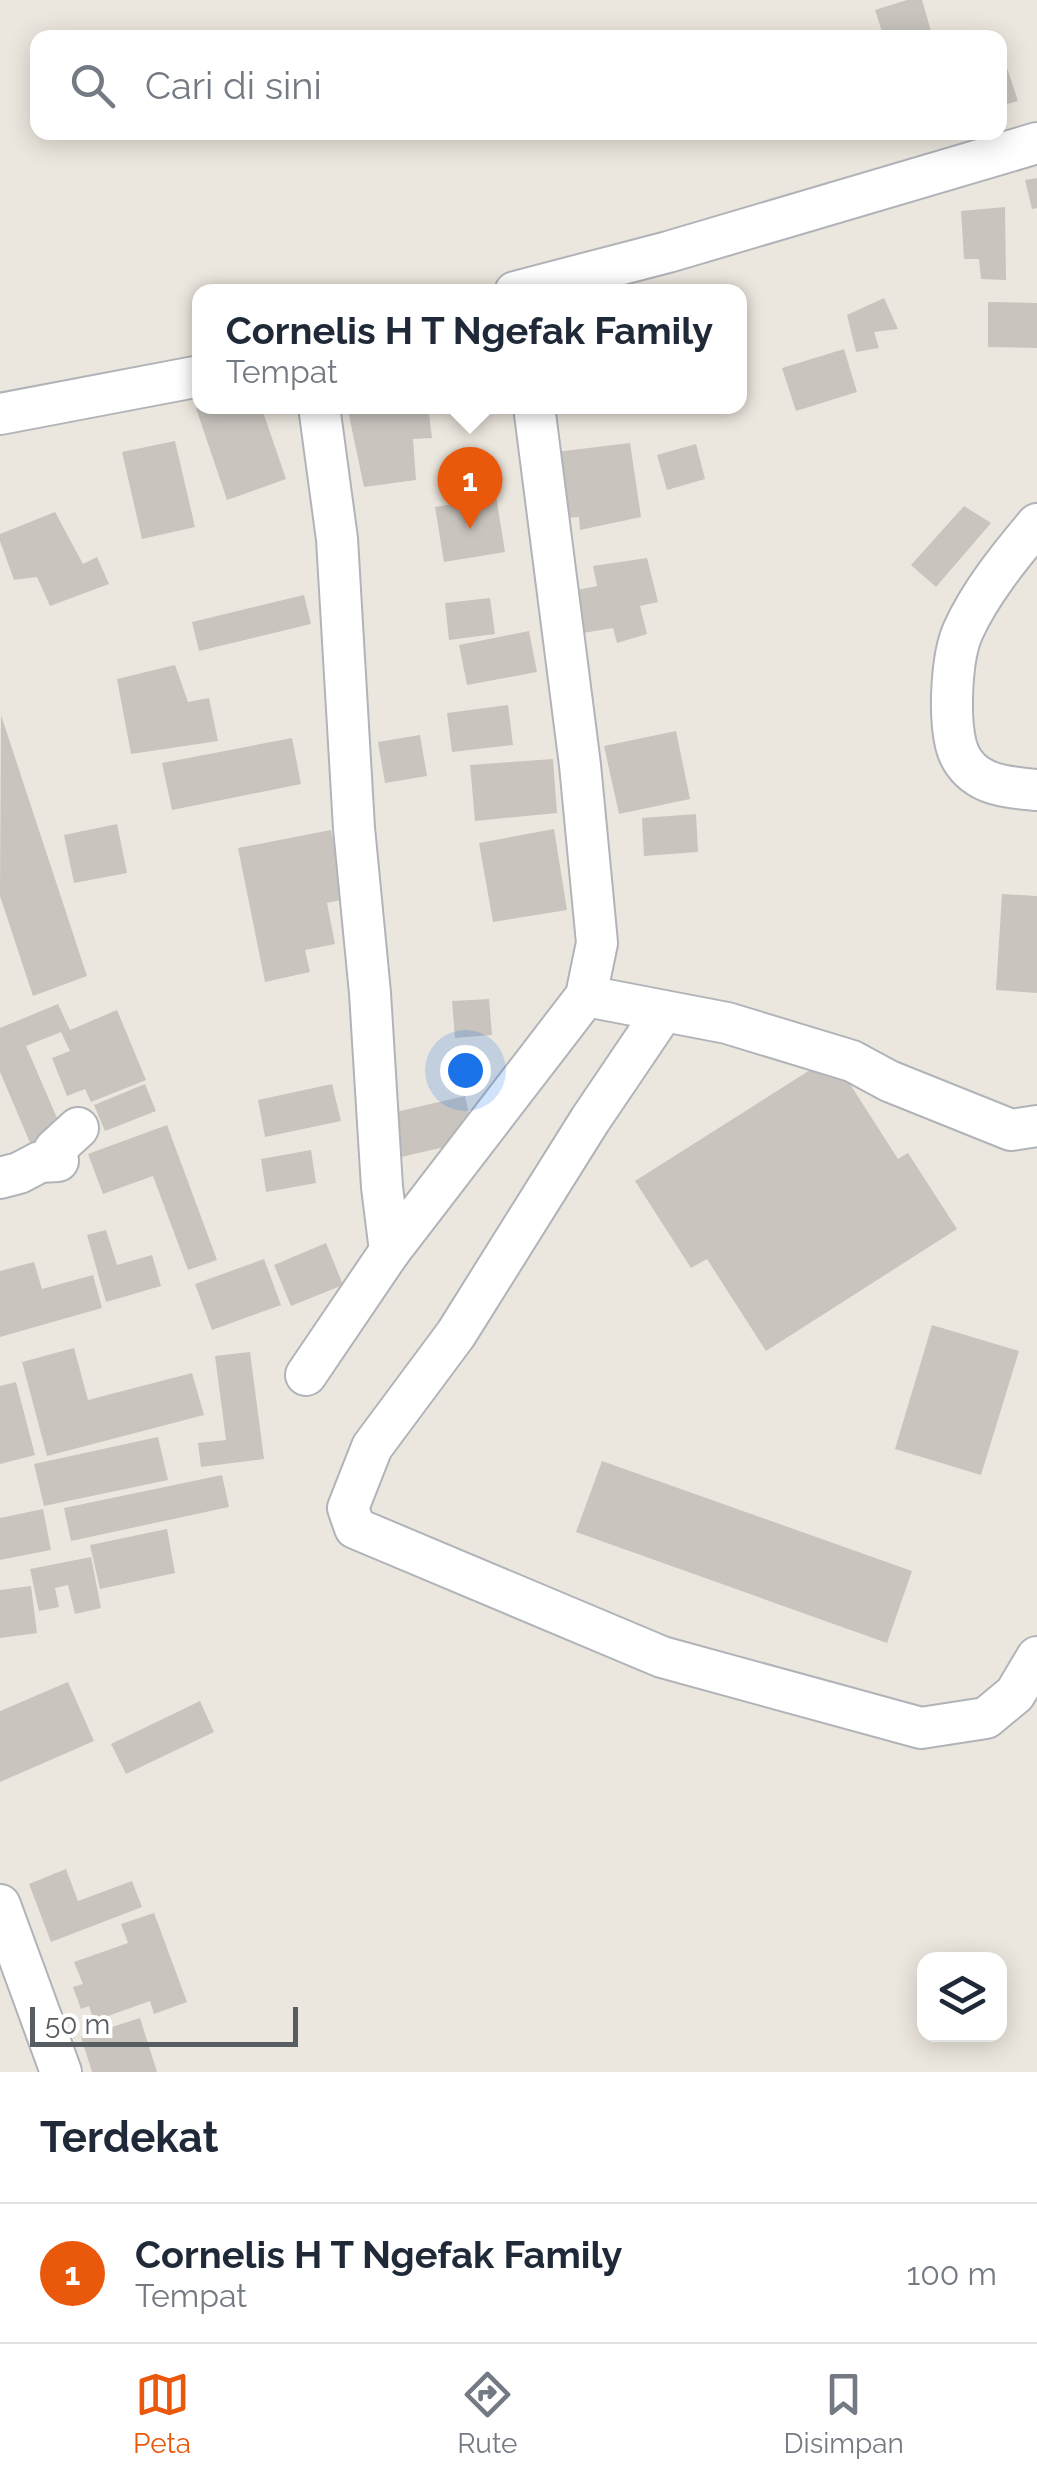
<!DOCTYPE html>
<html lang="id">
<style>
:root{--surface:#fff;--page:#f2f2f3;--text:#1f2937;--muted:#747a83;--line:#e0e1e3;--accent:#ea580c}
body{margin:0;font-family:Raleway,sans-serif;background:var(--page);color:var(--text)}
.controls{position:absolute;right:30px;bottom:30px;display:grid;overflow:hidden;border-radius:20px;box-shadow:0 5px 25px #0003}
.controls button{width:90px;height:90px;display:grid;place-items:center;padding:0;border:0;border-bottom:2px solid var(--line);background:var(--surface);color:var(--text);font:50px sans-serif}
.scale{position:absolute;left:30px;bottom:25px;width:268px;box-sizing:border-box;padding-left:10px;border:5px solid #585d61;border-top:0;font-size:28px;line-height:35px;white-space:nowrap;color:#585d61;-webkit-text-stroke:8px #fff;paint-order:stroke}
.you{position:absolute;left:465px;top:1070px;width:35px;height:35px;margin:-25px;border:8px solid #fff;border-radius:50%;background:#1a73e8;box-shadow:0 0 0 15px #1a73e833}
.badge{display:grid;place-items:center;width:65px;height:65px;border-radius:50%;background:var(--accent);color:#fff;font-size:32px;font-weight:700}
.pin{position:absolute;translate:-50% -82px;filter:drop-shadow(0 2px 5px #0008)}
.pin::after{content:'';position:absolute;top:52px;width:35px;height:30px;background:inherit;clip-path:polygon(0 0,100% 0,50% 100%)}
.popup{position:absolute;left:192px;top:284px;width:555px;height:130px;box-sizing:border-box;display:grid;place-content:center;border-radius:20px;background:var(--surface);filter:drop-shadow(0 2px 8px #0005);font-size:32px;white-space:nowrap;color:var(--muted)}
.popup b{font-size:38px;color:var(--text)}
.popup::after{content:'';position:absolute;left:50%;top:100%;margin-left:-20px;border:20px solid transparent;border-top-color:var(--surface)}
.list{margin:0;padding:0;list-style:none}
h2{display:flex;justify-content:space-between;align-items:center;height:130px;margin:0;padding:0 40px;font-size:42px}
h2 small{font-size:32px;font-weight:400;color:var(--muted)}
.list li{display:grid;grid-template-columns:65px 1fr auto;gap:30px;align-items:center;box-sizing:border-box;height:140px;padding:0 40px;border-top:2px solid var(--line)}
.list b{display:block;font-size:38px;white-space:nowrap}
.list p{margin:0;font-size:32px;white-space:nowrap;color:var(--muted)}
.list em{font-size:32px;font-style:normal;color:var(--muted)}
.icon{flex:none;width:55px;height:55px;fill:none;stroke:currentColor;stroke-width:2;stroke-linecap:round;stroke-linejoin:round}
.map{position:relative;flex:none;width:1037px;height:2072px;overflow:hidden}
.search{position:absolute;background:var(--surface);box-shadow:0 5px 25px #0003;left:30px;right:30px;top:30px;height:110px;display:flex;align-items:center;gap:25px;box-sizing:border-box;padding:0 35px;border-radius:20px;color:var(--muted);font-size:38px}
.sheet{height:270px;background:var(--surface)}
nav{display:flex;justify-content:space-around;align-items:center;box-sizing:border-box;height:140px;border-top:2px solid var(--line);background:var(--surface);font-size:28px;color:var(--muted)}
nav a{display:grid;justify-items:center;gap:5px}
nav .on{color:var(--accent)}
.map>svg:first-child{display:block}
.building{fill:#c9c4be}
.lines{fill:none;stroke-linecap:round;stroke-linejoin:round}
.minor-casing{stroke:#b0b4b8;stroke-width:44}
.minor{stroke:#fff;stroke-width:40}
</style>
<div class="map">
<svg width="1037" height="2072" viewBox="0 0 1037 2072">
<rect width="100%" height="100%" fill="#ece7de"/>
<g class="building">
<polygon points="907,0 922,0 931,31 905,38 884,38 875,10"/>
<polygon points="1000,47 1018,101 1000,106"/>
<polygon points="1037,178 1037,208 1032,209 1025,180"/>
<polygon points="1005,207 1006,280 981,279 979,259 964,259 961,211"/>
<polygon points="884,298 898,329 874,332 879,348 856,352 847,315"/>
<polygon points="988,302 1037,303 1037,348 988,347"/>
<polygon points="844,349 857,392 796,411 782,368"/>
<polygon points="201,406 261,406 286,479 227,500 196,408"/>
<polygon points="347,406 428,406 432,438 413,439 416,480 364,487"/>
<polygon points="175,441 195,527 142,539 122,452"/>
<polygon points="630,443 641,517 580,530 579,517 556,519 547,453"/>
<polygon points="696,444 705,479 667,490 657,455"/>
<polygon points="496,496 505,552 444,562 435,507"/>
<polygon points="964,506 991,523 936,587 911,565"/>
<polygon points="55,512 83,564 97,557 109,584 50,606 37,577 14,580 0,541 0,534"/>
<polygon points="647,558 658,602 640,606 647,634 617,643 613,628 583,633 576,590 597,586 593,566"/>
<polygon points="304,595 311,624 199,651 192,622"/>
<polygon points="490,598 495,634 449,640 445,603"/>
<polygon points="529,631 537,672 467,685 459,645"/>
<polygon points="175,665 188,702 209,698 218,741 131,754 117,679"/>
<polygon points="508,705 513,745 452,752 447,713"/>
<polygon points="1,715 87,976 33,996 0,896"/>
<polygon points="676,731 690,799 619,814 604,746"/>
<polygon points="420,735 427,776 385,783 378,742"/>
<polygon points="292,738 301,784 172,810 162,763"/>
<polygon points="553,759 557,813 475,821 470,765"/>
<polygon points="696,814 698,852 644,856 642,818"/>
<polygon points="117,824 127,873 74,883 64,835"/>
<polygon points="554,829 567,910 493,922 479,843"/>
<polygon points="331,830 345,899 327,903 335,944 305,950 310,972 265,982 238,848"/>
<polygon points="1002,894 1037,896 1037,993 996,990"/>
<polygon points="489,999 492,1035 455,1038 452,1001"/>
<polygon points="58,1004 70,1030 117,1010 146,1080 91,1102 85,1089 67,1096 52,1058 70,1051 61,1032 26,1046 63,1132 31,1145 0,1072 0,1028"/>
<polygon points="832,1056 898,1159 908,1153 957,1229 766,1351 707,1259 691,1268 635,1181"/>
<polygon points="145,1084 156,1111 105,1131 94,1105"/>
<polygon points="332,1084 341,1121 265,1137 258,1100"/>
<polygon points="465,1096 475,1140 397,1158 387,1114"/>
<polygon points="167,1125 217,1260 188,1270 153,1176 103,1194 88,1154"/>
<polygon points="311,1150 316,1183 266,1192 261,1159"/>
<polygon points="106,1230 117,1265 152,1255 161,1286 106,1302 87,1235"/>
<polygon points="326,1243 343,1285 291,1306 274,1265"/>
<polygon points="264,1259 281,1305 212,1330 195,1284"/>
<polygon points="34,1262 42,1289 93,1275 102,1308 0,1337 0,1271"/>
<polygon points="932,1325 1019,1351 981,1475 895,1449"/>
<polygon points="74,1348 88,1400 192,1373 204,1415 47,1456 22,1362"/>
<polygon points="250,1352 264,1459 201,1467 198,1443 226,1440 215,1356"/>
<polygon points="16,1382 35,1455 0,1464 0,1386"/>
<polygon points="158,1437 168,1480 44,1506 34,1464"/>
<polygon points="602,1461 912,1571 887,1643 576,1532"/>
<polygon points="222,1475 229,1507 71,1541 64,1508"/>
<polygon points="43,1509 51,1550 0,1560 0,1518"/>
<polygon points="167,1529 175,1573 100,1589 90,1545"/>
<polygon points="91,1557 101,1608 75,1614 68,1585 55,1588 59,1607 39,1611 30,1569"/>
<polygon points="31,1586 37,1633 0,1638 0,1590"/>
<polygon points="68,1682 94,1741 0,1782 0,1711"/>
<polygon points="200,1701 214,1732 126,1774 111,1744"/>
<polygon points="66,1869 78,1901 132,1881 142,1907 51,1942 29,1884"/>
<polygon points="154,1913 187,2002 154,2014 150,2001 94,2021 89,2006 81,2009 73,1987 83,1984 74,1962 128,1943 121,1924"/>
<polygon points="140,2018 157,2072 92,2072 81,2037"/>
</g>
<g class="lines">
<defs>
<g id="minor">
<polyline points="515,292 668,252 1037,143"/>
<polyline points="319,406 337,539 354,828 370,993 382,1187 390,1251 586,996 597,943 580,765 534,406"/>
<polyline points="0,414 200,376"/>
<path d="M 1037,524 C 1010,556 980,593 963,631 C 951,658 949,717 956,745 C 959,757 967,769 978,776 C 994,787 1018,788 1037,790"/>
<polyline points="586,996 727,1023 852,1061 889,1081 1011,1130 1037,1126"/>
<polyline points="663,1012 590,1120 456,1334 372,1447 348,1508 355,1528 662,1657 921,1728 986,1718 1015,1694 1037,1657"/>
<polyline points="0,1178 19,1173 40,1162 58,1161 55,1149 78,1128"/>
<polyline points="306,1375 390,1251"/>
<polyline points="0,1905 61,2072"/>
</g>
</defs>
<use href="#minor" class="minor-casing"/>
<use href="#minor" class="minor"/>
</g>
</svg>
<div class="controls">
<button><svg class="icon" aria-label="layers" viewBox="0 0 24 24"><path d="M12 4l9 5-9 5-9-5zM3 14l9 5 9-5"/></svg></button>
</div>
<div class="scale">50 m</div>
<div class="you"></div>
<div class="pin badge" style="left:470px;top:529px">1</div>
<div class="popup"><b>Cornelis H T Ngefak Family</b>Tempat</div>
<div class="search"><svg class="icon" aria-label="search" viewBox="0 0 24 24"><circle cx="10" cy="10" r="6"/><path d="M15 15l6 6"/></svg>Cari di sini</div>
</div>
<section class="sheet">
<h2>Terdekat<small></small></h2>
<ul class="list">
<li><span class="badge">1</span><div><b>Cornelis H T Ngefak Family</b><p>Tempat</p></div><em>100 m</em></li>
</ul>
</section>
<nav>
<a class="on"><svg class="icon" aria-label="map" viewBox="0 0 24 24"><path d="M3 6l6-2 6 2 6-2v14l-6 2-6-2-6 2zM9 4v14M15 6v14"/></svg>Peta</a>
<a><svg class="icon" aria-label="directions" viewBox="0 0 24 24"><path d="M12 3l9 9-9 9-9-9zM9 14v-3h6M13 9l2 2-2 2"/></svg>Rute</a>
<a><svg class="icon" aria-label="saved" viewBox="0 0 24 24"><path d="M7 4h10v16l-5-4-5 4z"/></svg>Disimpan</a>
</nav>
